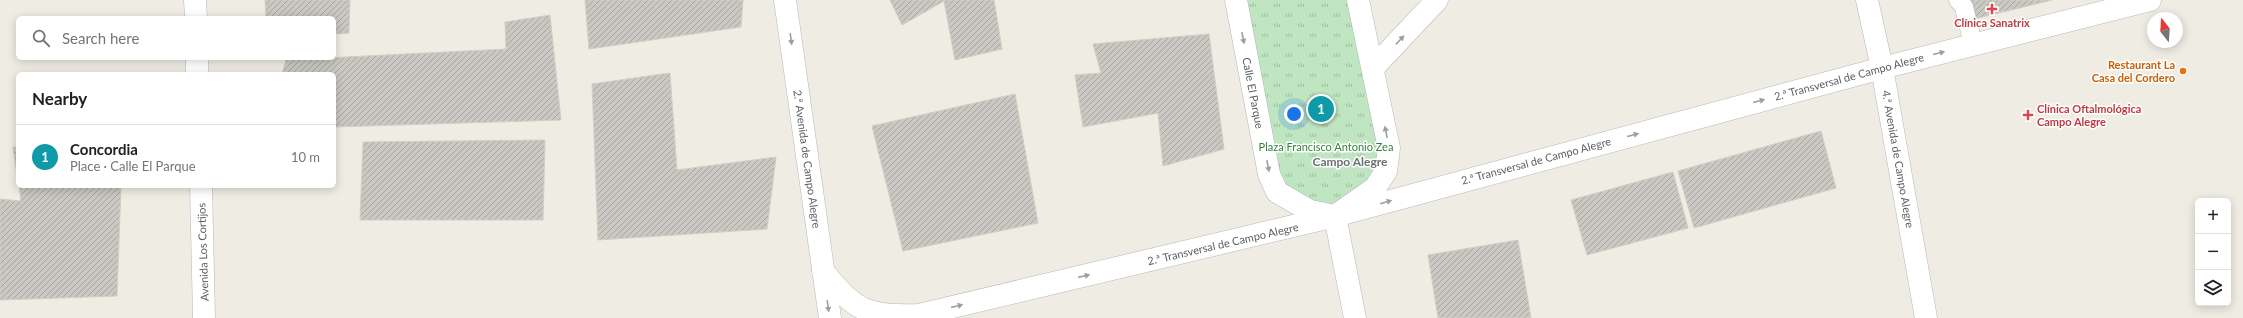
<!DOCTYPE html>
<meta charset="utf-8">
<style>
:root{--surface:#fff;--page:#f2f2f2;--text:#202124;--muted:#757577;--line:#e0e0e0;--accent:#e7442f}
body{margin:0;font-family:Lato,sans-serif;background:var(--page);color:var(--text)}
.controls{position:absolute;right:12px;bottom:12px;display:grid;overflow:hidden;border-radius:6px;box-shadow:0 2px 10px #0003}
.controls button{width:36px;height:36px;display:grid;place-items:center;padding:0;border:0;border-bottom:1px solid var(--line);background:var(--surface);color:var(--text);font:20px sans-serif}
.compass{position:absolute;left:2147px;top:12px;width:36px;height:36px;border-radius:50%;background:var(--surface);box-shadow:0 2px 10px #0003;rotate:343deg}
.you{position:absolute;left:1294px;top:114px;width:14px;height:14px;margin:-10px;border:3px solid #fff;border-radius:50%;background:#1a73e8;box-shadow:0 0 0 6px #1a73e833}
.badge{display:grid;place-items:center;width:26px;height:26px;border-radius:50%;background:var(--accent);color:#fff;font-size:13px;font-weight:700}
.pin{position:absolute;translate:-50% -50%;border:2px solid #fff;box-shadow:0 1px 4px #0006}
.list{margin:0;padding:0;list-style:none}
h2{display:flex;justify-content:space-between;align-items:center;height:52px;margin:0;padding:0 16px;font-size:17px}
h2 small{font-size:13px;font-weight:400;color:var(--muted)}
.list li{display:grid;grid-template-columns:26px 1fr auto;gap:12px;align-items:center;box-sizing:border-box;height:64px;padding:0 16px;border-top:1px solid var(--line)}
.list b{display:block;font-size:15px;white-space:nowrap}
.list p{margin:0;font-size:13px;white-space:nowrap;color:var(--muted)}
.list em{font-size:13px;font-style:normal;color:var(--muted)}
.icon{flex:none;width:22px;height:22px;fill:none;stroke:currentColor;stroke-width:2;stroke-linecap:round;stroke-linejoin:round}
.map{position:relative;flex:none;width:2243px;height:318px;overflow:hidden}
.search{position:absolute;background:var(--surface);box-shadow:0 2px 10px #0003;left:16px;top:16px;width:320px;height:44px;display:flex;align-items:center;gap:10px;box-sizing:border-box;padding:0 14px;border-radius:6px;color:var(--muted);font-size:15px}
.panel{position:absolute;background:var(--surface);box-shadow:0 2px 10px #0003;left:16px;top:72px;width:320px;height:116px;border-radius:6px}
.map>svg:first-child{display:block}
.grass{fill:url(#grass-tufts)}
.building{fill:url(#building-hatch);stroke:#d2cec1}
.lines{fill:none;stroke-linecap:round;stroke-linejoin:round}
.service-casing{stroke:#b5b8bd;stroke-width:19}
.minor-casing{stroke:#b5b8bd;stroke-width:23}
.service{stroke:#fff;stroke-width:18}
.minor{stroke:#fff;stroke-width:22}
.oneway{fill:#9d9ea1}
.health-dot{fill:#e0444e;stroke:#fff;stroke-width:1.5}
.food-dot{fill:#e8710a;stroke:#fff;stroke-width:1.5}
.labels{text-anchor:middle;stroke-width:3;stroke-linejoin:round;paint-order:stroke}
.health-label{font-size:11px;font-weight:bold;fill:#be3a42;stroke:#fff}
.food-label{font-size:11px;font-weight:bold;fill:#c56008;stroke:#fff;text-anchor:end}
.street-label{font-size:11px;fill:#5b5e63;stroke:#fff}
.park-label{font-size:11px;fill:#34813b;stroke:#fff}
.neighbourhood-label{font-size:12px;font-weight:bold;fill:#6c7075;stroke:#fff}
</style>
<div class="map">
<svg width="2243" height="318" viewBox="0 0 2243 318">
<defs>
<pattern id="grass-tufts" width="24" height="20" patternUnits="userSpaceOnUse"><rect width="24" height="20" fill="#bfe5c1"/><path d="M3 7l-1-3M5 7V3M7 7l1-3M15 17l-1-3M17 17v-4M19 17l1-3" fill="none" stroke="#9ebda0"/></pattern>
<pattern id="building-hatch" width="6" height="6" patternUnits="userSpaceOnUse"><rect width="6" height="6" fill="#cac8c2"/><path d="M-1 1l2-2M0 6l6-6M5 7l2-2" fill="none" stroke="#a7a6a1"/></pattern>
</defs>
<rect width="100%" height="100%" fill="#eeece3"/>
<polygon class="grass" points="1236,0 1358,0 1386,171 1335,216 1277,192"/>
<g class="building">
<polygon points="265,0 350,0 349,33 334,34 334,18 266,18"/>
<polygon points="585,0 743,0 741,27 589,49"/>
<polygon points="890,0 994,0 1002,49 955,60 944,1 902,25"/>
<polygon points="1969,0 2052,0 1974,19"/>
<polygon points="550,15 561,120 334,127 334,74 282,74 286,60 506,49 505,22"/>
<polygon points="1209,34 1224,149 1163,166 1158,113 1083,127 1075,75 1101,73 1093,44"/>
<polygon points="670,73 677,170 776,157 767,229 598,240 592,84"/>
<polygon points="1015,94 1038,223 903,251 872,126"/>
<polygon points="1821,131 1836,188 1694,228 1678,171"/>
<polygon points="545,140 543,220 360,220 363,142"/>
<polygon points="13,147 18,147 18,182"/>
<polygon points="1673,172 1688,228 1587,255 1571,200"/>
<polygon points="19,186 121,186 117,296 0,300 0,199 21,201"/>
<polygon points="1518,240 1531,318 1438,318 1428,255"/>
</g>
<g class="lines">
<defs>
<polyline id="service" points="1958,0 1964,7 1973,44"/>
<g id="minor">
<polyline points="195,0 196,18"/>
<polyline points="785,0 830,318"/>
<polyline points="1236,0 1269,174 1277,192 1310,211 1335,216 1375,188 1386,171 1389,148 1358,0"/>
<polyline points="1867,0 1882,68 1926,318"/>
<polyline points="197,58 197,74"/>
<polyline points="1373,68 1437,0"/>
<polyline points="201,186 204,318"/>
<polyline points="1335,216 1355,318"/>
<path d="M 823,271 C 857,313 867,316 919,315 L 1335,216 L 1882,68 L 2150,0"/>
</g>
</defs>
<use href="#service" class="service-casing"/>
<use href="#minor" class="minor-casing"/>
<use href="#service" class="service"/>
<use href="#minor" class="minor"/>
</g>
<defs><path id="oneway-solid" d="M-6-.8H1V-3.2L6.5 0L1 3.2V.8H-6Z"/></defs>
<g class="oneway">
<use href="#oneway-solid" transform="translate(1243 38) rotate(79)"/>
<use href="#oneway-solid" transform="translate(791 39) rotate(82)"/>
<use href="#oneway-solid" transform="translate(1400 40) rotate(-47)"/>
<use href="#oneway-solid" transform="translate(1939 53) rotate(-14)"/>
<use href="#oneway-solid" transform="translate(1759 101) rotate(-15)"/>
<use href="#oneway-solid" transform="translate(1386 132) rotate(-101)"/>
<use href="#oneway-solid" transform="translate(1633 135) rotate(-15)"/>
<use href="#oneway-solid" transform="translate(1268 166) rotate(79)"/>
<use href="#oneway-solid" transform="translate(1386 202) rotate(-16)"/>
<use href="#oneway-solid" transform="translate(1084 276) rotate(-13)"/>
<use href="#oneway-solid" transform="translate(828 306) rotate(82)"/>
<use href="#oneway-solid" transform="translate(957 306) rotate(-13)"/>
</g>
<g class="health-dot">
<path d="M1990 3h4v4h4v4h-4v4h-4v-4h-4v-4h4z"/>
<path d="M2026 109h4v4h4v4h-4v4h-4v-4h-4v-4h4z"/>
</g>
<circle class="food-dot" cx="2183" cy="71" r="4"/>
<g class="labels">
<g class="health-label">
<text x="1992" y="27">Clínica Sanatrix</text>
<text x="2037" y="113" text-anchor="start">Clínica Oftalmológica<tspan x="2037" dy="13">Campo Alegre</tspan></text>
</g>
<g class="food-label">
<text x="2175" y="69">Restaurant La<tspan x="2175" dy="13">Casa del Cordero</tspan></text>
</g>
<g class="street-label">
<text transform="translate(1849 77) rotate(-15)" y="4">2.ª Transversal de Campo Alegre</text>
<text transform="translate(1253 93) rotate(79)" y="4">Calle El Parque</text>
<text transform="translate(807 159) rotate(82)" y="4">2.ª Avenida de Campo Alegre</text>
<text transform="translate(1898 159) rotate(80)" y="4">4.ª Avenida de Campo Alegre</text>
<text transform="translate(1536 161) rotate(-15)" y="4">2.ª Transversal de Campo Alegre</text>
<text transform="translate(1223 244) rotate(-13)" y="4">2.ª Transversal de Campo Alegre</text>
<text transform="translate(203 252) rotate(-92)" y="4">Avenida Los Cortijos</text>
</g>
<g class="park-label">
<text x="1326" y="151">Plaza Francisco Antonio Zea</text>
</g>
<g class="neighbourhood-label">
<text x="1350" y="166">Campo Alegre</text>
</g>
</g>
</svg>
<div class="controls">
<button>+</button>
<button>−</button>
<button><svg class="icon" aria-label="layers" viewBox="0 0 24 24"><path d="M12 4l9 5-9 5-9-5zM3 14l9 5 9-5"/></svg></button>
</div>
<svg class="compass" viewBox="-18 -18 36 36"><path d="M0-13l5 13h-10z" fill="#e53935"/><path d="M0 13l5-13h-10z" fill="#757577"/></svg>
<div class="you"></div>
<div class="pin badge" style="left:1321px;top:109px;background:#0f9aa8">1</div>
<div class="search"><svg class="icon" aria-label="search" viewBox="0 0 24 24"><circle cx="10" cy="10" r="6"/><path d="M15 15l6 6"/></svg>Search here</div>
<section class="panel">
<h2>Nearby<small></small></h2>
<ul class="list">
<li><span class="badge" style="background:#0f9aa8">1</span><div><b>Concordia</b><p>Place · Calle El Parque</p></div><em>10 m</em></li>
</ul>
</section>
</div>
